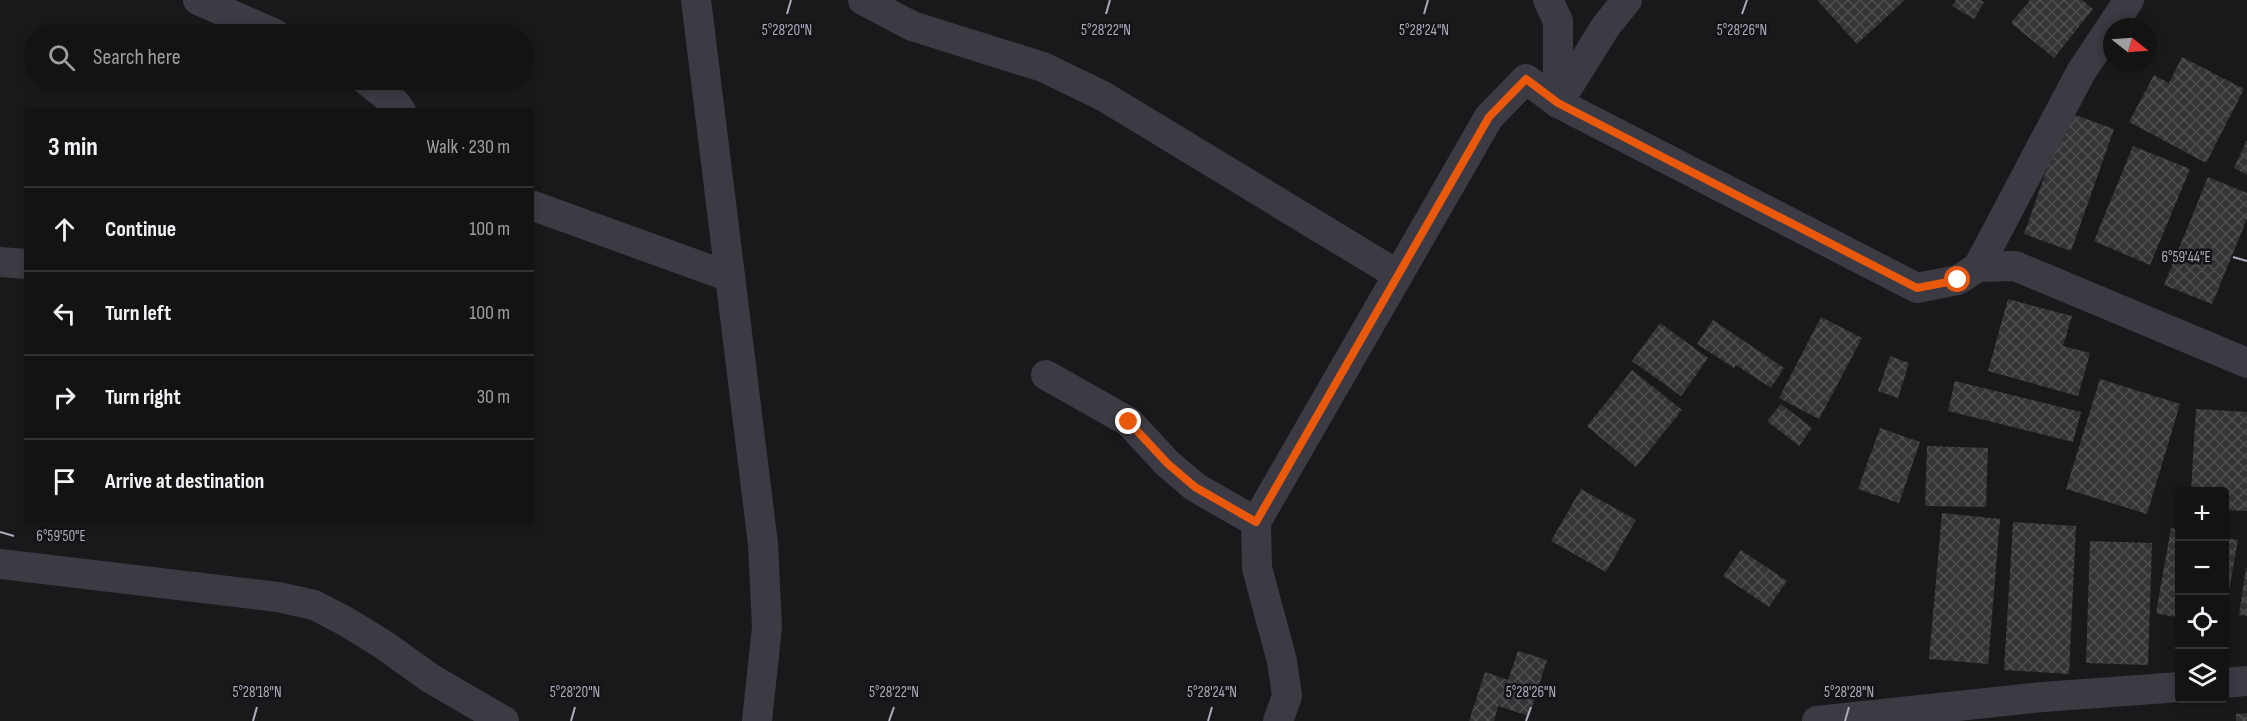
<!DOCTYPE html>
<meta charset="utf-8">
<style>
:root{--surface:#131314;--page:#1c1c1d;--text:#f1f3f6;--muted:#9d9ea0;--line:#323234}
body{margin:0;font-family:"Sofia Sans Condensed",sans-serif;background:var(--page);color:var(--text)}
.controls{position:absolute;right:18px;bottom:18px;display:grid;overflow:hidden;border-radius:6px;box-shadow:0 3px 9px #0003}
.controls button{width:54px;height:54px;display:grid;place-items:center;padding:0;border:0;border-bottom:2px solid var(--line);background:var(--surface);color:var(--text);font:30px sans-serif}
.compass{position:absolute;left:2103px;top:18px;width:54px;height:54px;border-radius:50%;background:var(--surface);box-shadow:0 3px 9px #0003;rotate:107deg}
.stop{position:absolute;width:18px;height:18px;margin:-14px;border:4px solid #ea580c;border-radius:50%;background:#fff}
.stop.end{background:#ea580c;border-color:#fff;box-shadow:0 2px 6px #0008}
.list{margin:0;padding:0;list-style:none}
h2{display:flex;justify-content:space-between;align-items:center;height:78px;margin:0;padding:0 24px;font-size:26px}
h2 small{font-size:20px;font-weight:400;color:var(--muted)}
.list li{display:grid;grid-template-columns:39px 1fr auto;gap:18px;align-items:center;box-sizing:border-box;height:84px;padding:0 24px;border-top:2px solid var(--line)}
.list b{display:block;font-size:22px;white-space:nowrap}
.list em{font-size:20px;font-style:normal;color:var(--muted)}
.icon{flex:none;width:33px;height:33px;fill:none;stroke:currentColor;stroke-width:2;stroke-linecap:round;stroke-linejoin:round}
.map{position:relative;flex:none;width:2247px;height:721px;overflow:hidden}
.search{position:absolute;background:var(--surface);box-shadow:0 3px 9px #0003;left:24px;top:24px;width:510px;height:66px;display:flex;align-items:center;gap:15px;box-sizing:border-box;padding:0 21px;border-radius:33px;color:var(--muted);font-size:22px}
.panel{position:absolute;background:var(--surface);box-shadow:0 3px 9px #0003;left:24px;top:108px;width:510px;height:414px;border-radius:6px}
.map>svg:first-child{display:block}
.building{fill:url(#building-cross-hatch)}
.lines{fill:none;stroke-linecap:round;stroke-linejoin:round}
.minor{stroke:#3c3b43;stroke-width:30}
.route{stroke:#ea580c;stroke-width:8}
.ticks{fill:none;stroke:#aaacbc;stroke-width:2}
.ticks-label{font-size:15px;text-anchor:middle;fill:#aaacbc;stroke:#141416;stroke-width:5;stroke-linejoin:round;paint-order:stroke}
</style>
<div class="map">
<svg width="2247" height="721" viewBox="0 0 2247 721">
<defs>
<pattern id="building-cross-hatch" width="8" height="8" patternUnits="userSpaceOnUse" patternTransform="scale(1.5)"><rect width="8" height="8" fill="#343437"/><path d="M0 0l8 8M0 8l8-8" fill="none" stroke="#4f4f52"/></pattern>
</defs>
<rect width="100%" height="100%" fill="#19191b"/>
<g class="building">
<polygon points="1817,0 1905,0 1857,44"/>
<polygon points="1956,0 1980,0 1984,2 1974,19 1952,6"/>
<polygon points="2030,0 2082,0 2093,9 2054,58 2011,23"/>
<polygon points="2182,57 2244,89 2206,163 2129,122 2154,75 2169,83"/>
<polygon points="2067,112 2114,129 2071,251 2024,234"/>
<polygon points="2247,140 2247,175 2234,168"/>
<polygon points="2133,146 2190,169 2150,265 2094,241"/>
<polygon points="2208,177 2247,193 2247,219 2212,304 2164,285"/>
<polygon points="2008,299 2072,316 2063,346 2090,353 2078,396 1988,371"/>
<polygon points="1821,317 1862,338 1819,419 1779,398"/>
<polygon points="1713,320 1784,368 1771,388 1736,365 1734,368 1697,344"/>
<polygon points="1660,323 1708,358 1681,396 1632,361"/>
<polygon points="1890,356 1909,363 1898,398 1878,391"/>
<polygon points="1632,370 1682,410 1636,467 1587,426"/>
<polygon points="2100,379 2180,404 2147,514 2066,489"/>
<polygon points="1955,381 2081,412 2073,442 1948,411"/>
<polygon points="1781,404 1812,428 1799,446 1767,421"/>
<polygon points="2196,409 2247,412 2247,511 2224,510 2224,492 2191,492"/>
<polygon points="1880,428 1920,442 1899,503 1858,489"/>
<polygon points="1927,446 1988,448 1986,507 1925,506"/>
<polygon points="1581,489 1636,520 1606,572 1551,541"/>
<polygon points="1942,513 2000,519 1988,664 1929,659"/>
<polygon points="2013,522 2076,526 2069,674 2004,670"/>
<polygon points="2171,528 2180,530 2180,618 2156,613"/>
<polygon points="2224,538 2238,540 2226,607 2224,607"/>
<polygon points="2090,541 2152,543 2148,665 2086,663"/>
<polygon points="1741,550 1787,581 1769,607 1723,576"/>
<polygon points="2246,568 2247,568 2247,616 2239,615"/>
<polygon points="1518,651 1547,660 1529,716 1498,706 1494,721 1469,721 1485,672 1508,680"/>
<polygon points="2247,713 2247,721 2236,721 2236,714"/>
</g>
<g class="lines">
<g class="minor">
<polyline points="198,0 275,34"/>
<polyline points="696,0 763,544 767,627 757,721"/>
<polyline points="863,0 912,26 1043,67 1103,96 1398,275"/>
<polyline points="1548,0 1558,21 1558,103"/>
<polyline points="366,80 395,103 401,111"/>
<polyline points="1558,103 1606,26 1627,0"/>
<polyline points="531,205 730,277"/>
<polyline points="0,262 27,264"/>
<polyline points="1978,267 2081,72 2129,0"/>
<polyline points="1046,375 1129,422 1167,463 1195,487 1256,522"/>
<polyline points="0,564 278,597 314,605 345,621 384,645 430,678 504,721"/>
<polyline points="2224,683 2247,681"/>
<polyline points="1278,721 1287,696 1282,661 1257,568 1256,522 1489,117 1526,79 1558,103 1917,288 1958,280 1978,267 2015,266 2247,363"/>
<polyline points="1817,721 2043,697 2180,687"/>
</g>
</g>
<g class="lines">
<polyline class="route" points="1129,422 1167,463 1195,487 1256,522 1489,117 1526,79 1558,103 1917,288 1958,280"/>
</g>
<path class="ticks" d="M 787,14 L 791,0M 1106,14 L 1110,0M 1424,14 L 1428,0M 1742,14 L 1747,0M 2233,257 L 2247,261M 0,532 L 14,536M 253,721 L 257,707M 571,721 L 575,707M 889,721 L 894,707M 1208,721 L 1212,707M 1526,721 L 1531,707M 1845,721 L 1849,707"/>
<g class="ticks-label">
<text x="787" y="35">5°28'20"N</text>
<text x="1106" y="35">5°28'22"N</text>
<text x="1424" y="35">5°28'24"N</text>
<text x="1742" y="35">5°28'26"N</text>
<text x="2186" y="262">6°59'44"E</text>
<text x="61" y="541">6°59'50"E</text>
<text x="257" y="697">5°28'18"N</text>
<text x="575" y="697">5°28'20"N</text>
<text x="894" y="697">5°28'22"N</text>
<text x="1212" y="697">5°28'24"N</text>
<text x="1531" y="697">5°28'26"N</text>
<text x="1849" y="697">5°28'28"N</text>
</g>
</svg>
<div class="controls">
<button>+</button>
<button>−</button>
<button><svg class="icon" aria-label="locate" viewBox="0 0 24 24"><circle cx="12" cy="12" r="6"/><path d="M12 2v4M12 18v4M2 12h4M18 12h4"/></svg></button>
<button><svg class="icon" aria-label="layers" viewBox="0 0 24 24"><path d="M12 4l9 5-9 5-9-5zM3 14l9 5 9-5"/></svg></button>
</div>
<svg class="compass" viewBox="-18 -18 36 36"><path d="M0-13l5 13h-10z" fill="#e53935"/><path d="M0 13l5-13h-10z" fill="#9d9ea0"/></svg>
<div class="stop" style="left:1958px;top:280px"></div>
<div class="stop end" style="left:1129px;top:422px"></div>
<div class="search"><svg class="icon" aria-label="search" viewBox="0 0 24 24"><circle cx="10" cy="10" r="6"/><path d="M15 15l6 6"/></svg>Search here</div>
<section class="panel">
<h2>3 min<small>Walk · 230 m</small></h2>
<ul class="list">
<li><svg class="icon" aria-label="ahead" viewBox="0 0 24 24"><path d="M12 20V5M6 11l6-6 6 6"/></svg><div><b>Continue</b></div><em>100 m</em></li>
<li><svg class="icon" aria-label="left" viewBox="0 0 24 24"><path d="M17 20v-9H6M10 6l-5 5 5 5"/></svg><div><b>Turn left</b></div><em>100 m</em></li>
<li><svg class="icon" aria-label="right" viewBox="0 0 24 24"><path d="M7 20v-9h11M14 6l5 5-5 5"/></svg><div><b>Turn right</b></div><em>30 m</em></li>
<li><svg class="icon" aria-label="arrive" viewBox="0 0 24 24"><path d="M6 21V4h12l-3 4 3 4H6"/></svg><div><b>Arrive at destination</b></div></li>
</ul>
</section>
</div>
